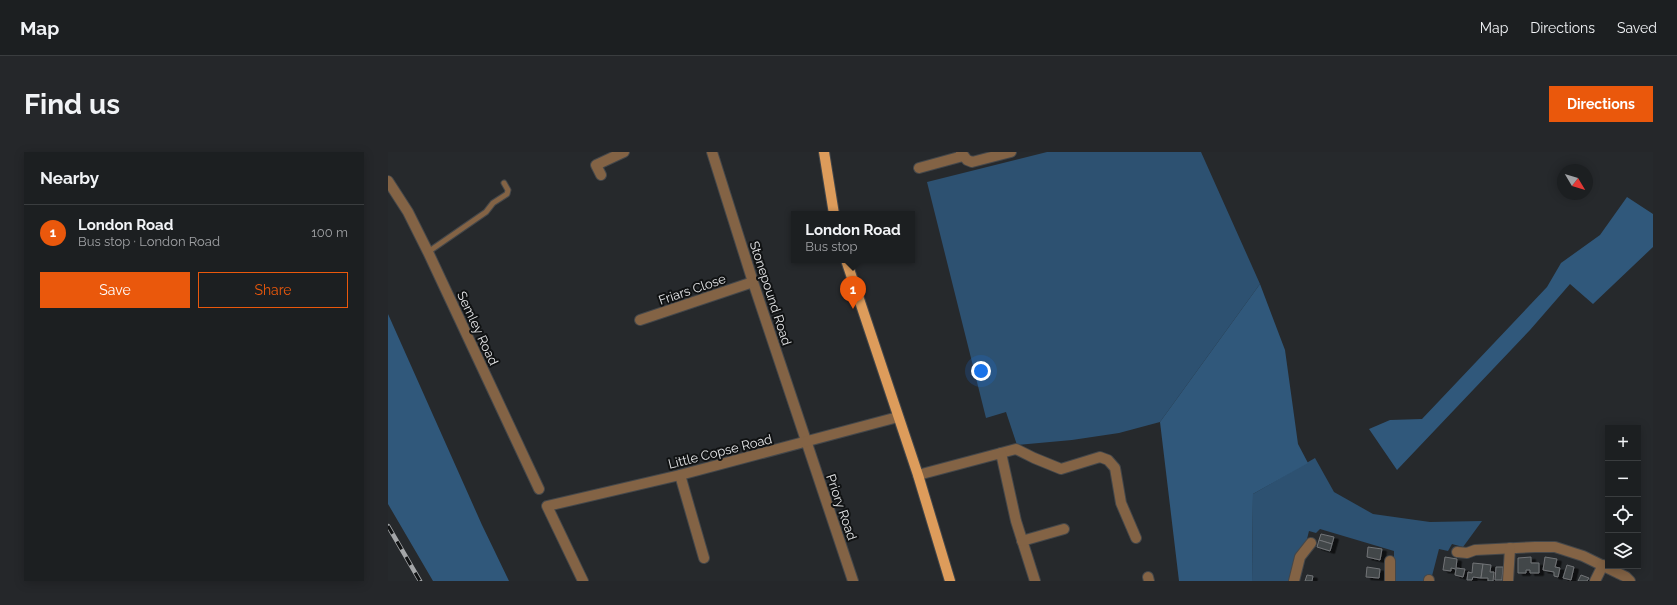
<!DOCTYPE html>
<meta charset="utf-8">
<style>
:root{--surface:#1c1f21;--page:#25272a;--text:#f1f3f6;--muted:#a0a2a5;--line:#3a3d3f;--accent:#ea580c}
body{margin:0;font-family:Raleway,sans-serif;background:var(--page);color:var(--text)}
.controls{position:absolute;right:12px;bottom:12px;display:grid;overflow:hidden;border-radius:0px;box-shadow:0 2px 10px #0003}
.controls button{width:36px;height:36px;display:grid;place-items:center;padding:0;border:0;border-bottom:1px solid var(--line);background:var(--surface);color:var(--text);font:20px sans-serif}
.compass{position:absolute;left:1169px;top:12px;width:36px;height:36px;border-radius:50%;background:var(--surface);box-shadow:0 2px 10px #0003;rotate:128deg}
.you{position:absolute;left:593px;top:219px;width:14px;height:14px;margin:-10px;border:3px solid #fff;border-radius:50%;background:#1a73e8;box-shadow:0 0 0 6px #1a73e833}
.badge{display:grid;place-items:center;width:26px;height:26px;border-radius:50%;background:var(--accent);color:#fff;font-size:13px;font-weight:700}
.pin{position:absolute;translate:-50% -33px;filter:drop-shadow(0 1px 2px #0008)}
.pin::after{content:'';position:absolute;top:21px;width:14px;height:12px;background:inherit;clip-path:polygon(0 0,100% 0,50% 100%)}
.popup{position:absolute;left:403px;top:59px;width:124px;height:52px;box-sizing:border-box;display:grid;place-content:center;border-radius:0px;background:var(--surface);filter:drop-shadow(0 1px 3px #0005);font-size:13px;white-space:nowrap;color:var(--muted)}
.popup b{font-size:15px;color:var(--text)}
.popup::after{content:'';position:absolute;left:50%;top:100%;margin-left:-8px;border:8px solid transparent;border-top-color:var(--surface)}
.list{margin:0;padding:0;list-style:none}
h2{display:flex;justify-content:space-between;align-items:center;height:52px;margin:0;padding:0 16px;font-size:17px}
h2 small{font-size:13px;font-weight:400;color:var(--muted)}
.list li{display:grid;grid-template-columns:26px 1fr auto;gap:12px;align-items:center;box-sizing:border-box;height:56px;padding:0 16px;border-top:1px solid var(--line)}
.list b{display:block;font-size:15px;white-space:nowrap}
.list p{margin:0;font-size:13px;white-space:nowrap;color:var(--muted)}
.list em{font-size:13px;font-style:normal;color:var(--muted)}
.actions{display:flex;gap:8px;padding:12px 16px}
.actions a{flex:1;padding:9px 0;border:1px solid var(--accent);border-radius:0px;text-align:center;font-size:14px;color:var(--accent)}
.actions .main{background:var(--accent);color:#fff}
.icon{flex:none;width:22px;height:22px;fill:none;stroke:currentColor;stroke-width:2;stroke-linecap:round;stroke-linejoin:round}
.map{position:relative;flex:none;width:1265px;height:429px;overflow:hidden;border-radius:0px}
header{display:flex;align-items:center;gap:24px;box-sizing:border-box;height:56px;padding:0 20px;background:var(--surface);border-bottom:1px solid var(--line)}
header strong{font-size:19px}
nav{display:flex;gap:22px;margin-inline-start:auto;font-size:14px}
.intro{display:flex;align-items:center;justify-content:space-between;box-sizing:border-box;height:96px;padding:0 24px}
h1{margin:0;font-size:28px}
.button{padding:10px 18px;border-radius:0px;background:var(--accent);color:#fff;font-size:14px;font-weight:700}
main{display:flex;gap:24px;padding:0 24px}
aside{flex:1;background:var(--surface);border-radius:0px;box-shadow:0 2px 10px #0003}
.map>svg:first-child{display:block}
.green{fill:#2d5171}
.forest{fill:#30587b}
.building{fill:#434648;stroke:#717477;filter:url(#shadow)}
.lines{fill:none;stroke-linecap:round;stroke-linejoin:round}
.lane-casing{stroke:#44474a;stroke-width:7}
.street-casing{stroke:#44474a;stroke-width:12}
.primary-casing{stroke:#44474a;stroke-width:12}
.lane{stroke:#836345;stroke-width:5}
.street{stroke:#836345;stroke-width:10}
.primary{stroke:#dd9c5b;stroke-width:10}
.rail-casing{stroke:#a4a6a8;stroke-width:4.5}
.rail{stroke:#101213;stroke-width:3;stroke-dasharray:9;stroke-linecap:butt}
.labels{text-anchor:middle;stroke-width:4;stroke-linejoin:round;paint-order:stroke}
.street-label{font-size:13px;fill:#e4e5e7;stroke:#101213}
</style>
<header>
<strong>Map</strong>
<nav><a>Map</a><a>Directions</a><a>Saved</a></nav>
</header>
<div class="intro"><h1>Find us</h1><a class="button">Directions</a></div>
<main>
<aside>
<h2>Nearby<small></small></h2>
<ul class="list">
<li><span class="badge">1</span><div><b>London Road</b><p>Bus stop · London Road</p></div><em>100 m</em></li>
</ul>
<div class="actions"><a class="main">Save</a><a>Share</a></div>
</aside>
<div class="map">
<svg width="1265" height="429" viewBox="0 0 1265 429">
<defs>
<filter id="shadow"><feDropShadow dx="4.5" dy="2.5" stdDeviation="0" flood-color="#0009"/></filter>
</defs>
<rect width="100%" height="100%" fill="#26292c"/>
<g class="green">
<polygon points="659,0 813,0 872,132 772,270 731,281 684,288 629,293 618,260 598,266 539,30"/>
<polygon points="927,306 946,340 985,362 1042,370 1094,369 1075,395 1064,392 1060,399 1051,397 1044,424 1038,424 1037,429 1006,429 1006,399 932,377 928,381 921,379 918,391 907,403 901,429 864,429 865,342"/>
</g>
<g class="forest">
<polygon points="1239,45 1265,62 1265,95 1205,152 1182,132 1142,178 1009,318 981,277 1002,268 1034,267 1159,135 1173,111 1212,83"/>
<polygon points="872,132 897,198 910,292 920,311 865,342 864,429 791,429 772,270"/>
<polygon points="0,162 94,373 121,429 45,429 0,352"/>
</g>
<g class="building">
<polygon points="933,382 946,385 944,392 931,388"/>
<polygon points="931,388 944,392 942,399 929,395"/>
<polygon points="980,395 994,397 992,408 979,405"/>
<polygon points="1057,405 1069,407 1068,416 1077,417 1075,425 1067,423 1068,417 1063,416 1063,419 1055,418"/>
<polygon points="1143,405 1143,411 1151,411 1151,421 1142,421 1142,418 1138,418 1138,421 1130,421 1130,406"/>
<polygon points="1157,405 1169,407 1167,415 1172,416 1170,425 1166,424 1166,420 1155,418"/>
<polygon points="1085,411 1095,412 1093,426 1085,425 1084,428 1079,428 1080,420 1084,421"/>
<polygon points="1095,412 1103,413 1102,420 1106,420 1105,429 1100,429 1100,426 1093,426"/>
<polygon points="1179,413 1186,415 1183,428 1175,426"/>
<polygon points="979,415 992,417 991,426 978,425"/>
<polygon points="1108,415 1115,415 1114,428 1107,428"/>
<polygon points="919,423 925,424 924,429 917,429"/>
<polygon points="1193,423 1201,426 1199,429 1190,429"/>
</g>
<g class="lines">
<defs>
<polyline id="lane" points="40,100 98,60 105,51 119,42 120,38 116,31"/>
<g id="street">
<polyline points="324,0 365,130 465,429"/>
<polyline points="573,0 579,8 584,10 623,0"/>
<polyline points="531,16 575,4"/>
<polyline points="213,23 208,13 236,0"/>
<polyline points="0,29 20,60 40,100 151,337"/>
<polyline points="252,168 365,130"/>
<polyline points="613,301 628,297 646,306 673,317 712,305 720,308 727,316 733,351 748,386"/>
<polyline points="292,323 316,406"/>
<polyline points="530,323 613,301 628,369 647,429"/>
<polyline points="634,389 676,377"/>
<polyline points="1069,400 1079,401 1087,398 1147,395 1167,395 1195,404 1238,425 1242,429"/>
<polyline points="760,425 761,429"/>
<polyline points="195,429 159,354 292,323 510,265"/>
<polyline points="906,429 912,405 923,391"/>
<polyline points="1002,429 1002,409"/>
<polyline points="1041,429 1041,428"/>
<polyline points="1120,429 1122,396"/>
<polyline points="1207,429 1215,413"/>
</g>
<g id="primary">
<polyline points="436,0 446,62"/>
<polyline points="458,108 530,323 562,429"/>
</g>
</defs>
<use href="#lane" class="lane-casing"/>
<use href="#street" class="street-casing"/>
<use href="#primary" class="primary-casing"/>
<use href="#lane" class="lane"/>
<use href="#street" class="street"/>
<use href="#primary" class="primary"/>
<defs>
<polyline id="rail" points="0,374 32,429"/>
</defs>
<use href="#rail" class="rail-casing"/>
<use href="#rail" class="rail"/>
</g>
<g class="labels">
<g class="street-label">
<text transform="translate(304 137) rotate(-19)" y="5">Friars Close</text>
<text transform="translate(383 141) rotate(72)" y="5">Stonepound Road</text>
<text transform="translate(90 176) rotate(65)" y="5">Semley Road</text>
<text transform="translate(332 299) rotate(-14)" y="5">Little Copse Road</text>
<text transform="translate(454 355) rotate(71)" y="5">Priory Road</text>
</g>
</g>
</svg>
<div class="controls">
<button>+</button>
<button>−</button>
<button><svg class="icon" aria-label="locate" viewBox="0 0 24 24"><circle cx="12" cy="12" r="6"/><path d="M12 2v4M12 18v4M2 12h4M18 12h4"/></svg></button>
<button><svg class="icon" aria-label="layers" viewBox="0 0 24 24"><path d="M12 4l9 5-9 5-9-5zM3 14l9 5 9-5"/></svg></button>
</div>
<svg class="compass" viewBox="-18 -18 36 36"><path d="M0-13l5 13h-10z" fill="#e53935"/><path d="M0 13l5-13h-10z" fill="#a0a2a5"/></svg>
<div class="you"></div>
<div class="pin badge" style="left:465px;top:157px">1</div>
<div class="popup"><b>London Road</b>Bus stop</div>
</div>
</main>
